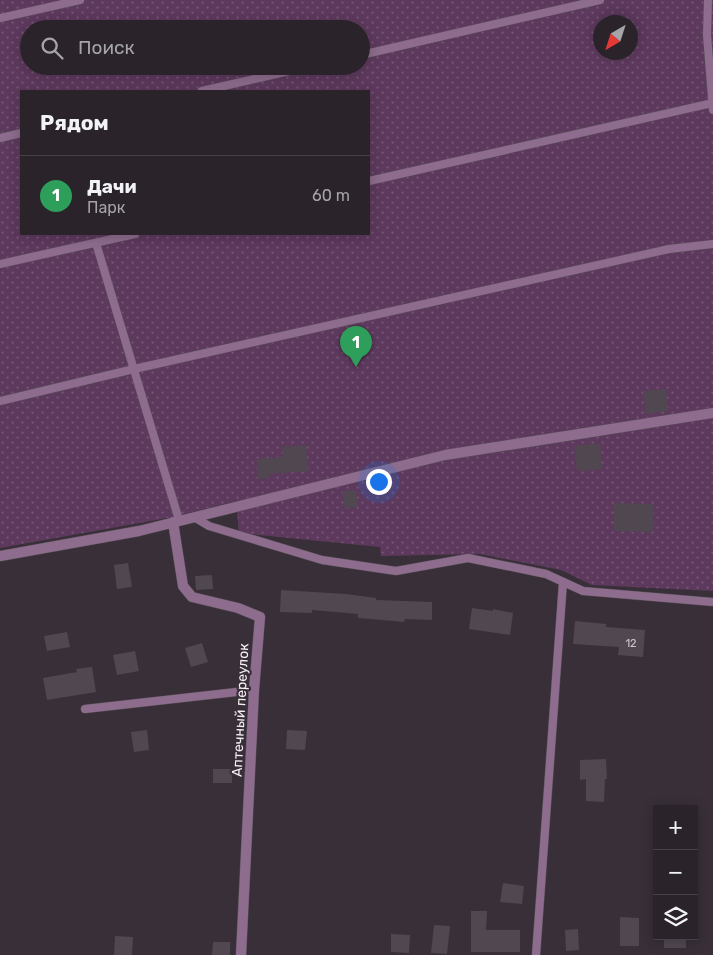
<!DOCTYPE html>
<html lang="ru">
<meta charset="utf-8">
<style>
:root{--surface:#2a232a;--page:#362f36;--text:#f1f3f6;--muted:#a5a4a8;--line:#464047;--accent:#b3c24b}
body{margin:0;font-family:Rubik,sans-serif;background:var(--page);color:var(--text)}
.controls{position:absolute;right:15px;bottom:15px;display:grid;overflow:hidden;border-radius:0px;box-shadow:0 2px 12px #0003}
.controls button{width:45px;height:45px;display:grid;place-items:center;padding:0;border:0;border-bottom:1px solid var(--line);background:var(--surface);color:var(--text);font:25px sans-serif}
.compass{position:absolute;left:593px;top:15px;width:45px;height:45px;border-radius:50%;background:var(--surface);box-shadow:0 2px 12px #0003;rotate:219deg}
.you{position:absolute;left:378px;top:481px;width:18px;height:18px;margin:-12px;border:4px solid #fff;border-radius:50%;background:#1a73e8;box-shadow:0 0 0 8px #1a73e833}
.badge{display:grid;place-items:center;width:32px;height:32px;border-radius:50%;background:var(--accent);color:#fff;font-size:16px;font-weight:700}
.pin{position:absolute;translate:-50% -41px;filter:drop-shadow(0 1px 2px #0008)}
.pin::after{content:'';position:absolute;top:26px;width:18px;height:15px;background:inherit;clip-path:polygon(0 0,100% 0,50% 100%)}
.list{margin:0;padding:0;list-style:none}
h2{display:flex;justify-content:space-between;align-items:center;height:65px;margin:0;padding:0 20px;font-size:21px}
h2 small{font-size:16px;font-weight:400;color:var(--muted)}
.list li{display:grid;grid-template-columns:32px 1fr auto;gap:15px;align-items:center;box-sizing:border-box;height:80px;padding:0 20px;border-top:1px solid var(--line)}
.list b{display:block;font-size:19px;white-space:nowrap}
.list p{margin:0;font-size:16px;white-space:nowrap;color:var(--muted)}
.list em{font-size:16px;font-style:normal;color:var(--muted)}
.icon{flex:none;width:28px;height:28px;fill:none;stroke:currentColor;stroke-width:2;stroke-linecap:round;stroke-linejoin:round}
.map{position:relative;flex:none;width:713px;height:955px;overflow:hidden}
.search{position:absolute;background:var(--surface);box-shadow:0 2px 12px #0003;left:20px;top:20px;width:350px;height:55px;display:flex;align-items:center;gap:12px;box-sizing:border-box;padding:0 18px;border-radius:28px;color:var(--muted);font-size:19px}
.panel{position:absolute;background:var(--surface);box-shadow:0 2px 12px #0003;left:20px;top:90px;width:350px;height:145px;border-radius:0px}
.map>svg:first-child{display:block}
.grass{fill:url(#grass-dots);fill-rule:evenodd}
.building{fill:#514751}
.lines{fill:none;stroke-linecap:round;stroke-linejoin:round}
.service-casing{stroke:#574e56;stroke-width:9}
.minor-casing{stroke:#574e56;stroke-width:11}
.service{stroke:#8d6c8d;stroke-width:8}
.minor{stroke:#8d6c8d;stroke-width:10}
.labels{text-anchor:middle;stroke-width:4.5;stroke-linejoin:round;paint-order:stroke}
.number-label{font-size:11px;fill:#cec6cd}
.street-label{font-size:14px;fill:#f7f1f6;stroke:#382f38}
</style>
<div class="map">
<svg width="713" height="955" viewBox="0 0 713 955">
<defs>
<pattern id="grass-dots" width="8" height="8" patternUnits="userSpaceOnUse" patternTransform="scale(1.25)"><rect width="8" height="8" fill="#5d395d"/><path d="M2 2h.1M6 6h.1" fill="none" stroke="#755675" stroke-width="1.8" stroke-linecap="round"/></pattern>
</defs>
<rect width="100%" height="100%" fill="#382f38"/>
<path class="grass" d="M 0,0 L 713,0 L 713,591 L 592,585 L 561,570 L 480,554 L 381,556 L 380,547 L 239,533 L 236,501 L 173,517 L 0,548 ZM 600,22 L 630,22 L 630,52 L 600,52 ZM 29,29 L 361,29 L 361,66 L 29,66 ZM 21,91 L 369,91 L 369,234 L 21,234 Z"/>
<g class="building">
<polygon points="666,389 668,411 646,414 643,391"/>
<polygon points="600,443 602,469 577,471 574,446"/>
<polygon points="306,445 308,471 269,474 269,478 258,479 257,459 283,457 282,447"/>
<polygon points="356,490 358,507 344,508 342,491"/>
<polygon points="614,503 653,504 653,532 614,531"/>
<polygon points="128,563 132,587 117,589 114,565"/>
<polygon points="212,575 213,589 196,590 195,576"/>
<polygon points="281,590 346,594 376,598 376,600 432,602 432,620 405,619 404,622 371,619 358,618 358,614 312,610 312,613 280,612"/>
<polygon points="472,608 493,611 493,609 513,613 510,635 469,629"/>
<polygon points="575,621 606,624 606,627 645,630 643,657 618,655 619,647 573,644"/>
<polygon points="67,632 70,647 47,651 44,636"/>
<polygon points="202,643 208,662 191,667 185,648"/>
<polygon points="135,651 139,671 117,675 113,655"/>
<polygon points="92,667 96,692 47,700 43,678 77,672 76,669"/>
<polygon points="147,730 149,750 134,752 131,732"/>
<polygon points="287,730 307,731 305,750 286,749"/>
<polygon points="606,759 607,779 605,779 604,802 586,801 586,779 580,780 580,760"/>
<rect x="213" y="769" width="19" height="14"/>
<polygon points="503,883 524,886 522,904 500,902"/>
<polygon points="471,911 487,911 486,930 520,930 520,952 471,952"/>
<polygon points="620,917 639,918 639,946 620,946"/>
<polygon points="434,925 450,926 447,954 431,953"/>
<polygon points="578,929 579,950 566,951 565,930"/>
<polygon points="391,934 410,935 409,953 391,952"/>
<polygon points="115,936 133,937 132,955 114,955"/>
<rect x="664" y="936" width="22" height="12"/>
<polygon points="213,942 230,942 230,955 212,955"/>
</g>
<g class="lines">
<defs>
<g id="service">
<polyline points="708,0 707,35 713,110"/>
<polyline points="0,18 80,0"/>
<polyline points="361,55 600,0"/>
<polyline points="202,91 311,66"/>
<polyline points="0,138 21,133"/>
<polyline points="369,181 713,103"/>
<polyline points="96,243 179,520"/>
<polyline points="0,264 135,234"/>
<polyline points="0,401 134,369 669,249 713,244"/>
<polyline points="194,517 209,526 322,560 396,571 468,558 546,574 583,591 713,602"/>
<polyline points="85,709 254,690"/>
<polyline points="536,955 563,582"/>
</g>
<g id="minor">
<polyline points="173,522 183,586 192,597 238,608 260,617 254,690 241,955"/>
<polyline points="0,556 139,531 445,455 713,413"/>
</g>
</defs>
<use href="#service" class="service-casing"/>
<use href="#minor" class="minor-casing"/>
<use href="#service" class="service"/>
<use href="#minor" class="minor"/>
</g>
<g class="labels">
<g class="number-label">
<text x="631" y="647">12</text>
</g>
<g class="street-label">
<text transform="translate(240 710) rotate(-87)" y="5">Аптечный переулок</text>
</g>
</g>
</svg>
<div class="controls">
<button>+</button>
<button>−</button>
<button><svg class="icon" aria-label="layers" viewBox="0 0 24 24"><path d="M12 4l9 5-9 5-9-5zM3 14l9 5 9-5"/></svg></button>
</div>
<svg class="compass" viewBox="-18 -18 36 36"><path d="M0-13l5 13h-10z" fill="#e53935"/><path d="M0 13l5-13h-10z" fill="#a5a4a8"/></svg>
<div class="you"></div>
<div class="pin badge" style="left:356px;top:367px;background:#2e9e5b">1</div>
<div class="search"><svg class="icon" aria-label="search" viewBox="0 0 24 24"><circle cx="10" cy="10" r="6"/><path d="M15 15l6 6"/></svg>Поиск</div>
<section class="panel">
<h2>Рядом<small></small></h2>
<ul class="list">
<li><span class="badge" style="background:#2e9e5b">1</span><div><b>Дачи</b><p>Парк</p></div><em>60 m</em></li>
</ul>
</section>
</div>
